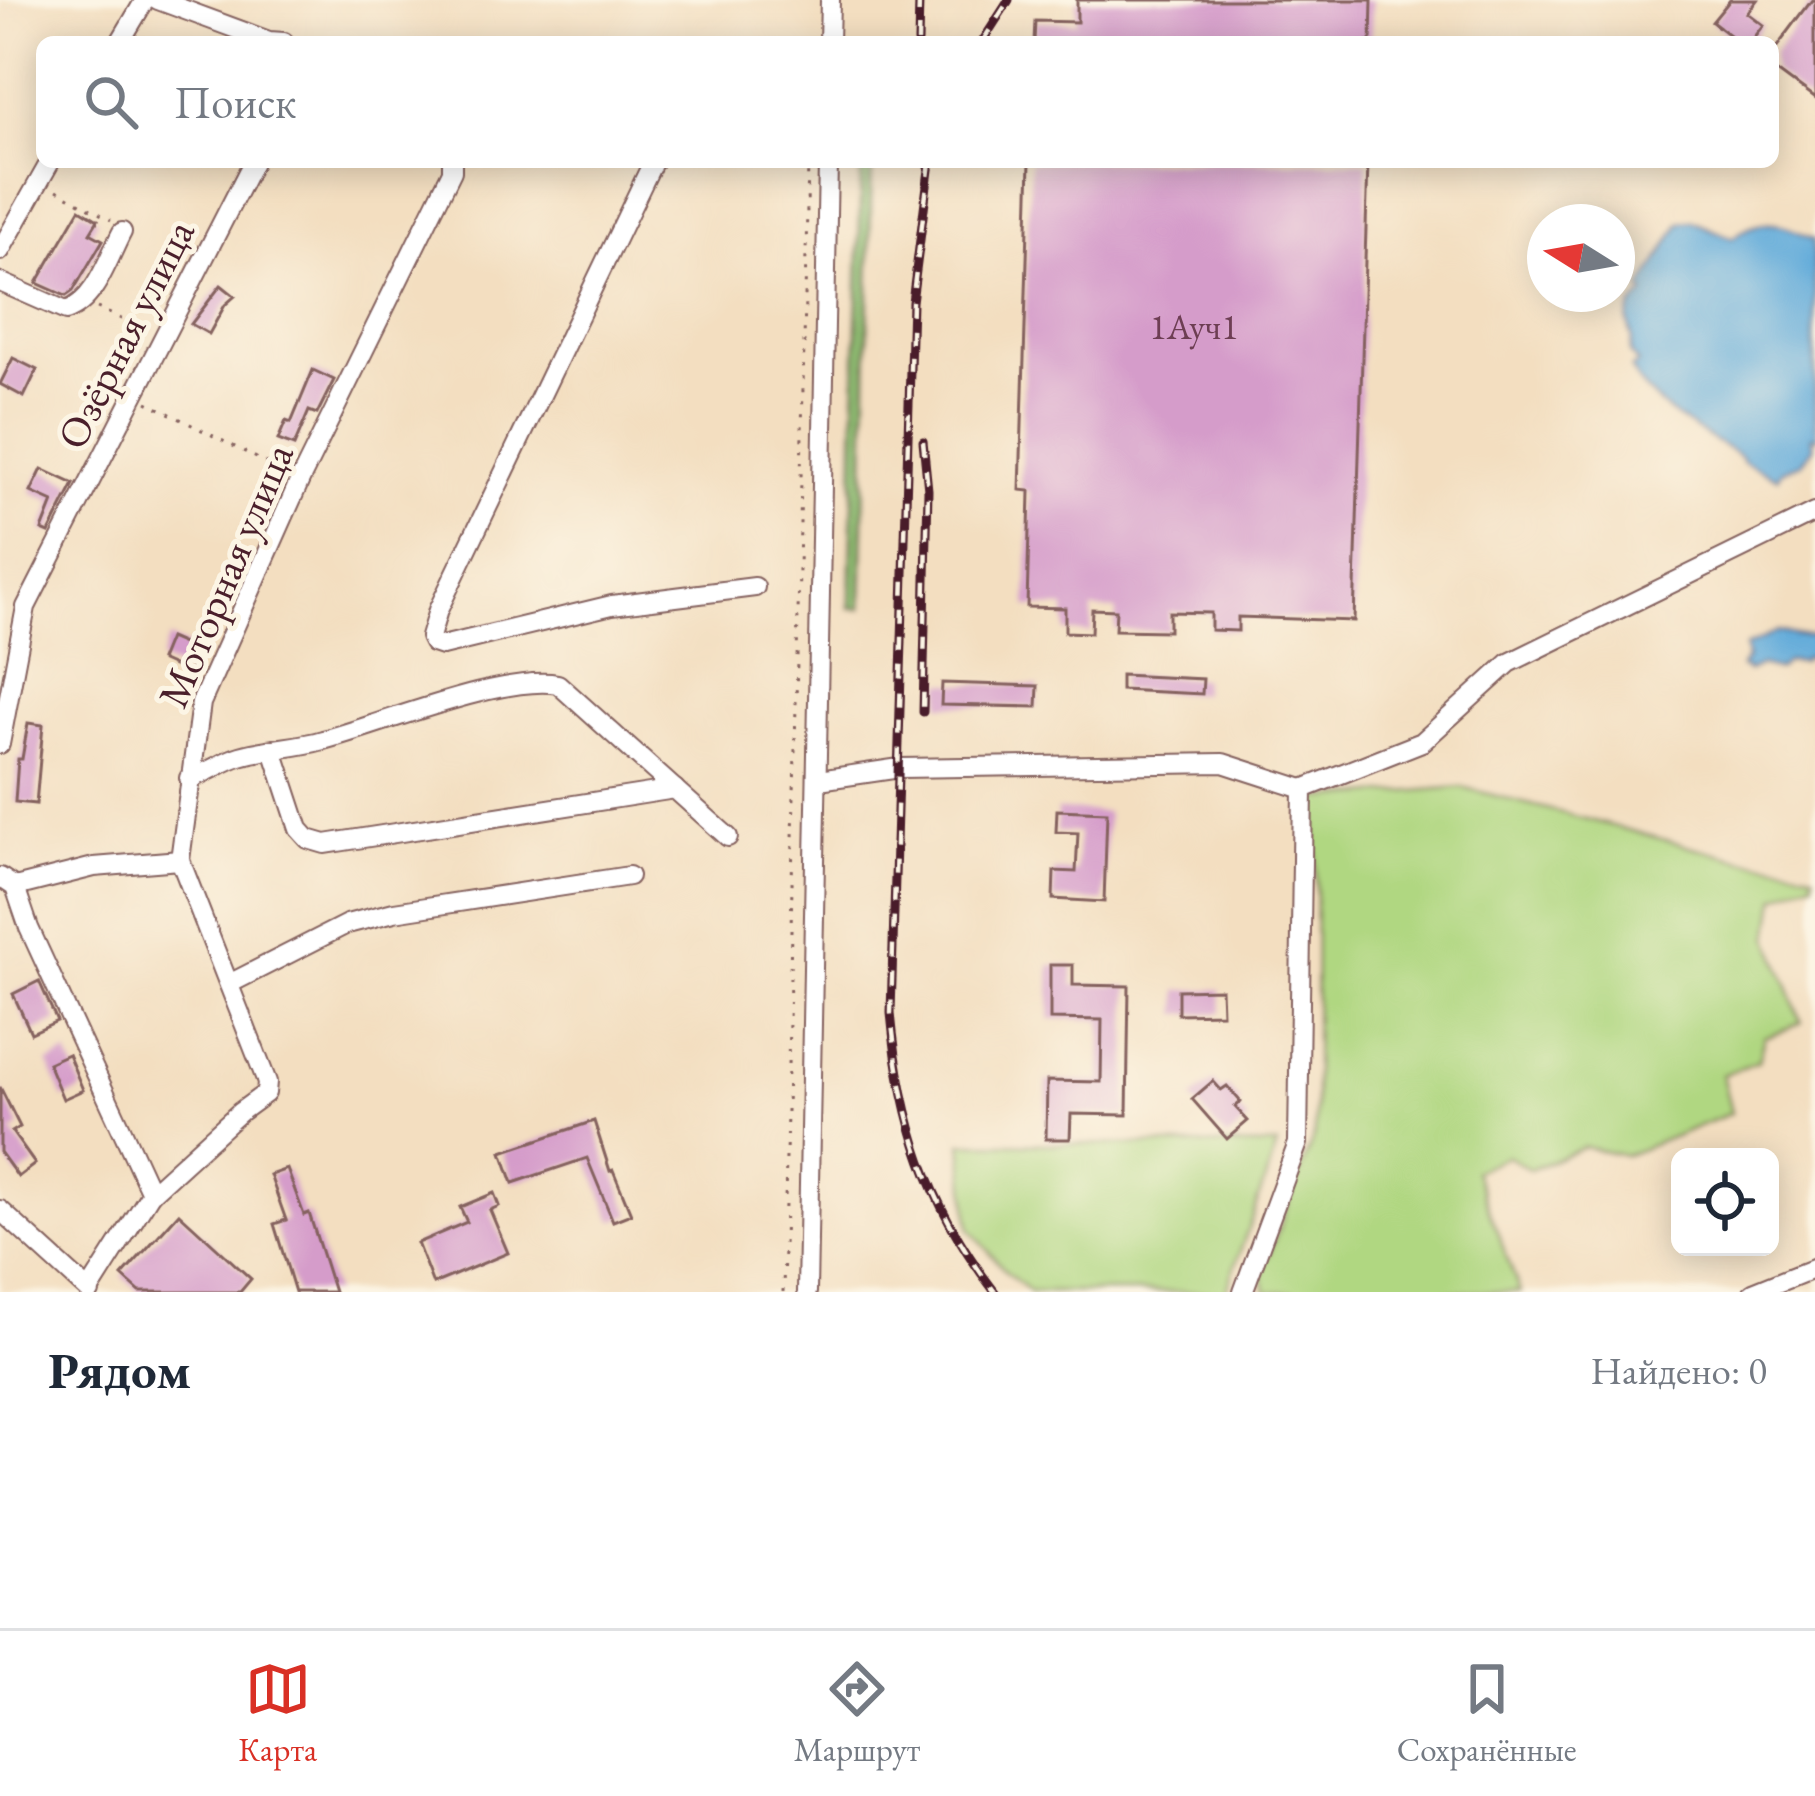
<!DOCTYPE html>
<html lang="ru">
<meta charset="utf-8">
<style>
:root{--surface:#fff;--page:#f6f6f7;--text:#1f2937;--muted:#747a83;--line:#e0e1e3;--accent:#d93025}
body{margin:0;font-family:"EB Garamond",serif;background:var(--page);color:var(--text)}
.controls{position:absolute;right:36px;bottom:36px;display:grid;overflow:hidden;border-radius:18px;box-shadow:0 6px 30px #0003}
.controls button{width:108px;height:108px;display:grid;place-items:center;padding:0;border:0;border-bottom:3px solid var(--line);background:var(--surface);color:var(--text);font:60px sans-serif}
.compass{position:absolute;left:1527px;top:204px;width:108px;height:108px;border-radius:50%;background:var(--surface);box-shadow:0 6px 30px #0003;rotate:281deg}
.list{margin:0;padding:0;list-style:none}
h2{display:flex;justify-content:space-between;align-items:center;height:156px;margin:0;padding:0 48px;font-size:51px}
h2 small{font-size:39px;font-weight:400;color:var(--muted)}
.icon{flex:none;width:66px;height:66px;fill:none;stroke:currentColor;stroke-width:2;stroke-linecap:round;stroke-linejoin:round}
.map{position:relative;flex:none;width:1815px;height:1292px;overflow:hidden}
.search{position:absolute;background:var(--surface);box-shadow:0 6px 30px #0003;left:36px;right:36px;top:36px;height:132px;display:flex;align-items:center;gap:30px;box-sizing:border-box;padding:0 42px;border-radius:18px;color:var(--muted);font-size:45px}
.sheet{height:336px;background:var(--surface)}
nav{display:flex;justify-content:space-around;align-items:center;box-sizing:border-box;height:168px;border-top:3px solid var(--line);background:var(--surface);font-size:33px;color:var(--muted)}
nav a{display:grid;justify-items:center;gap:6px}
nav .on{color:var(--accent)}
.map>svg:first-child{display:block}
.green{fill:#b0d781;stroke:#7d7b56;stroke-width:3}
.forest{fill:#8cb86f;stroke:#6b6c4d;stroke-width:3}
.water{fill:#63acda;stroke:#566682;stroke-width:3}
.building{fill:#d59cca}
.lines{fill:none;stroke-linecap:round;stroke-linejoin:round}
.minor-casing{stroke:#85625f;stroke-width:22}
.path{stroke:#85625f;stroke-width:3;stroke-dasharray:3 9;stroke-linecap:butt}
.minor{stroke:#fff;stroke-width:18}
.rail-casing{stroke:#4a1f2b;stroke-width:9}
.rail{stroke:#fcf5e5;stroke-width:4.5;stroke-dasharray:14;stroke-linecap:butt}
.labels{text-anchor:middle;stroke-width:10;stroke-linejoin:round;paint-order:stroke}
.number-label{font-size:36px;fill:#6d3e53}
.street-label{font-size:42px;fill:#4a1f2b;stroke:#fcf5e5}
</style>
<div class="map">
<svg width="1815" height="1292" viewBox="0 0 1815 1292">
<rect width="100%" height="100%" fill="#fcf5e5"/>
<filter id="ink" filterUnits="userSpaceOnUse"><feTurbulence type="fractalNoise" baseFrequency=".00833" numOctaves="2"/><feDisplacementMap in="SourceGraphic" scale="24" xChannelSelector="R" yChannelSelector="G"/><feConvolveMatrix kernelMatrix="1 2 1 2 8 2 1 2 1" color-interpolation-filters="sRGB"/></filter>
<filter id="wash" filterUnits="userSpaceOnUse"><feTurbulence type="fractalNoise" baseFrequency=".004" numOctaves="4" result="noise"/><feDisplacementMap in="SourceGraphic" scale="48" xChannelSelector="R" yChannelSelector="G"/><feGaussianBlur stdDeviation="2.7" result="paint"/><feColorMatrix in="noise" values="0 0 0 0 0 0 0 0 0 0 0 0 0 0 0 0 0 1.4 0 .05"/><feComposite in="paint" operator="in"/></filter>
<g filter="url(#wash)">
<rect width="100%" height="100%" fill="#f3dec0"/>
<g class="green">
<polygon points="1462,787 1747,861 1815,871 1815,881 1776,898 1770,937 1801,1023 1764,1037 1758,1061 1722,1075 1731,1113 1625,1156 1584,1147 1530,1170 1507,1156 1474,1171 1520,1292 1266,1292 1262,1273 1315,1133 1316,799"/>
<polygon points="962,1143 1277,1146 1226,1292 1030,1292 1007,1273 970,1229"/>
</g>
<polygon class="forest" points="861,162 872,162 862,608 850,608"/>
<g class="water">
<path d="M 1693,221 L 1732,238 C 1763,215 1781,224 1815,237 L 1815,438 L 1809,438 L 1811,448 L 1799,464 L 1782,470 L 1777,478 L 1743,462 L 1741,457 C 1703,432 1653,411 1631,369 L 1638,364 L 1630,353 L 1632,339 L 1628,321 L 1632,307 L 1645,293 L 1641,290 L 1681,222 Z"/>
<polygon points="1778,631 1815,639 1815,662 1804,660 1802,664 1788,663 1780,670 1761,665 1749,671 1741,667 1747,658 1745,647"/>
</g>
<g id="blocks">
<g class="building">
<polygon points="1077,0 1372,0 1371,42 1034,42 1035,21 1077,22"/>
<polygon points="1730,0 1757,0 1747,13 1763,25 1750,42 1738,42 1712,22"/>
<polygon points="1812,0 1815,0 1815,100 1773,69 1773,52"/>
<polygon points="1030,162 1368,162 1354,621 1238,617 1238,631 1211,630 1211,613 1169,612 1169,631 1115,630 1116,610 1092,609 1091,633 1065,632 1065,608 1027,607 1030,491 1020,490"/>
<polygon points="80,209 98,220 90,233 103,240 73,291 66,296 37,283"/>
<polygon points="221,285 235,296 225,305 209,334 191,324"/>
<polygon points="13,358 37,370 24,397 0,384"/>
<polygon points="313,370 334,380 317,414 309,411 294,446 278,440 286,421 291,423"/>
<polygon points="42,469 74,484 49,533 42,530 53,502 31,492"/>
<polygon points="169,638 199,651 189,673 160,660"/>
<polygon points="1121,675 1203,679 1202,694 1121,690"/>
<polygon points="942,683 1038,686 1037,707 941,705"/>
<polygon points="28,723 43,725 36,804 15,802 18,759 22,759"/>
<polygon points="1057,810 1107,812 1104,902 1053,899 1054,871 1076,872 1078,833 1056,832"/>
<polygon points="1050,965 1073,965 1073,985 1129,986 1127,1115 1071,1114 1070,1139 1046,1139 1047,1081 1101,1082 1102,1020 1050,1019"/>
<polygon points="39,981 57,1021 31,1033 13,994"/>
<polygon points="1221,989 1222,1013 1178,1014 1178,990"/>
<polygon points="68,1054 83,1090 63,1099 48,1063"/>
<polygon points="1213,1081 1221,1090 1227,1086 1241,1102 1235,1107 1248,1121 1227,1139 1192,1099"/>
<polygon points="0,1087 20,1127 12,1132 35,1164 18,1177 0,1152"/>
<polygon points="594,1121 610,1171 613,1170 631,1214 613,1221 587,1158 513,1183 502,1152"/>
<polygon points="287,1169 304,1215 309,1213 334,1292 295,1292 274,1224 286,1220 270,1175"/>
<polygon points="494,1193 499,1206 490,1210 508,1253 433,1284 417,1243 467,1222 460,1207"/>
<polygon points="179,1213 251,1279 240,1292 140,1292 122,1276"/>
</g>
</g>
</g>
<g filter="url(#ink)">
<use href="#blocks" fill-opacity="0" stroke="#85625f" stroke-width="3"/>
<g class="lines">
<defs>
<g id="minor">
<polyline points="158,0 269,41 284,42"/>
<polyline points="120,42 145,0"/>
<polyline points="829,42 830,0"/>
<polyline points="653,162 438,610 430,637 433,643 442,646 612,605 755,587"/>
<polyline points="0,251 50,162"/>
<path d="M 0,282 L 66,311 C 96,301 108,258 122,232"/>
<polyline points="0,744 26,607 253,162"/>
<polyline points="273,750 299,829 308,839 325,844 675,789"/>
<path d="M 189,778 C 208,774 222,761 240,756 C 267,748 296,748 323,740 C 380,725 504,674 558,684 L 728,837"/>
<polyline points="819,780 900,768 1223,763 1303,789"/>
<polyline points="0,877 15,887 29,928 151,1193 89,1291"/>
<polyline points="15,887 94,867 180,860"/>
<polyline points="229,984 347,924 394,912 629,876"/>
<polyline points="151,1193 240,1112 266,1093 267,1082 180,860 201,703 300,480 452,171 452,162"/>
<polyline points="0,1210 90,1292"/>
<polyline points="807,1292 828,162"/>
<polyline points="1243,1292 1298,1143 1303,789 1422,742 1509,663 1815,513"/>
<polyline points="1753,1292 1815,1267"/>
</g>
</defs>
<use href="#minor" class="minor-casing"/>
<g class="path">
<polyline points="57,190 111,220"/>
<polyline points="97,308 148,331"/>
<polyline points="147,402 282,471"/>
<polyline points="783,1292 808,162"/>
</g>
<use href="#minor" class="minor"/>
<defs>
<g id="rail">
<polyline points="918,42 919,0"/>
<polyline points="982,42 1009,0"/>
<path d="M 930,162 L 912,302 L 891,1013 C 901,1122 928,1205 995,1292"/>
<polyline points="923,441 928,490 923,712"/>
</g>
</defs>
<use href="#rail" class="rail-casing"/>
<use href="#rail" class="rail"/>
</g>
</g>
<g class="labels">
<g class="number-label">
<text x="1194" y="339">1Ауч1</text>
</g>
<g class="street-label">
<text transform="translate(125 334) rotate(-63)" y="15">Озёрная улица</text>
<text transform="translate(225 575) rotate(-67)" y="15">Моторная улица</text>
</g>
</g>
</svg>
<div class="controls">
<button><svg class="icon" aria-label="locate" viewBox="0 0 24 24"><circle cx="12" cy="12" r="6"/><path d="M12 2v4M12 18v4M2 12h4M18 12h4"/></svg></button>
</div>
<svg class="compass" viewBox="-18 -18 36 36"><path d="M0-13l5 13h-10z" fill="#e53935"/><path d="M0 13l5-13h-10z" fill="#747a83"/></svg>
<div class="search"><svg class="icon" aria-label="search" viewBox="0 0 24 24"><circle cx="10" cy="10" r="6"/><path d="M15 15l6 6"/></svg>Поиск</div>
</div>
<section class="sheet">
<h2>Рядом<small>Найдено: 0</small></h2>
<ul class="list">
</ul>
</section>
<nav>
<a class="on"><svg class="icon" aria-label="map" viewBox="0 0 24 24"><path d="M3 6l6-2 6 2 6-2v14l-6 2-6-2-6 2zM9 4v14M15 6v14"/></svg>Карта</a>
<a><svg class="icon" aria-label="directions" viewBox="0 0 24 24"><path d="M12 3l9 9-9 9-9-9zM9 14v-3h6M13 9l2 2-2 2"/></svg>Маршрут</a>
<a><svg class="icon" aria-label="saved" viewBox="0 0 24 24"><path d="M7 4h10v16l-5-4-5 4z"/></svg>Сохранённые</a>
</nav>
